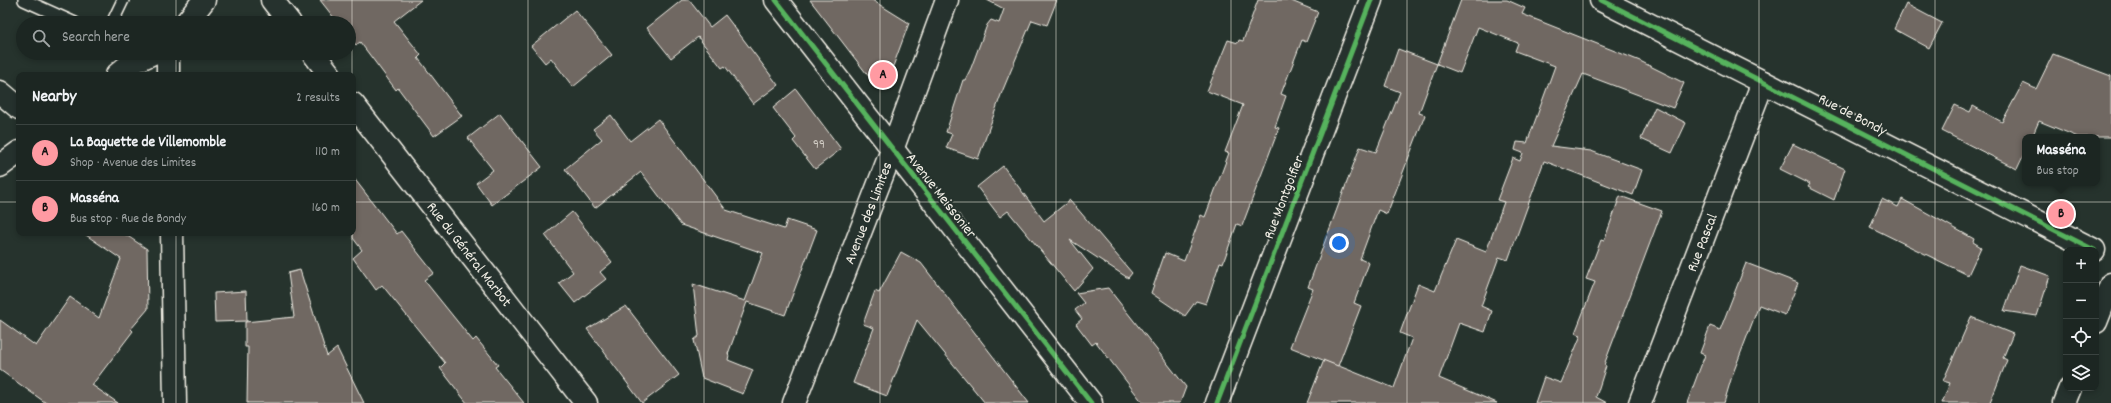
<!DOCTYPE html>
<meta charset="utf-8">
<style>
:root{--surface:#1c2622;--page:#252e2a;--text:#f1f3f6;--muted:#a0a5a5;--line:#3a4340;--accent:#ff9aa2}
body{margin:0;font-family:Dekko,sans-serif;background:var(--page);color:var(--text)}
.controls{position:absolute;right:12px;bottom:12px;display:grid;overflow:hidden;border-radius:8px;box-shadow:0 2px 6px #0003}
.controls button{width:36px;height:36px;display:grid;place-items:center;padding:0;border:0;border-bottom:1px solid var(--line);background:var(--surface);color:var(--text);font:20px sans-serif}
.you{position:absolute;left:1339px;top:243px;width:14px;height:14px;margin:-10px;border:3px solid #fff;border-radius:50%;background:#1a73e8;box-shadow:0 0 0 6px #1a73e833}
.badge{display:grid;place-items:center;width:26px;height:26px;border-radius:50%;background:var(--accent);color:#111;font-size:13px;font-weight:700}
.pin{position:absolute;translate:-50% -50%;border:2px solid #fff;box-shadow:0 1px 4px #0006}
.popup{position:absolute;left:2022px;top:134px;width:78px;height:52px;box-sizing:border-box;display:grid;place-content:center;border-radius:8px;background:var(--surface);filter:drop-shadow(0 1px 3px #0005);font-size:13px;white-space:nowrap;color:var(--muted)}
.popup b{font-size:15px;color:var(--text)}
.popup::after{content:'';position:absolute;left:50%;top:100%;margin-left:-8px;border:8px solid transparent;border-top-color:var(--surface)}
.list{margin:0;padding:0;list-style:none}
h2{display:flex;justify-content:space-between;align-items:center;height:52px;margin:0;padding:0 16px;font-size:17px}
h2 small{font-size:13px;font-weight:400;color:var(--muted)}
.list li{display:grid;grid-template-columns:26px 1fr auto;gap:12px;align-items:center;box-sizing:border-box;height:56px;padding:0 16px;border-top:1px solid var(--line)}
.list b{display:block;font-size:15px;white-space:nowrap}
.list p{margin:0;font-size:13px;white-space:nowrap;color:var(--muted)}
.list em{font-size:13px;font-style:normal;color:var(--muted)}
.icon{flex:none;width:22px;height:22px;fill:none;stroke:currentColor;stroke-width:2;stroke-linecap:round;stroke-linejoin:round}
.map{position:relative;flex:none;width:2111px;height:403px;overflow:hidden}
.search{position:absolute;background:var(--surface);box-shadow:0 2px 6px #0003;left:16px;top:16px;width:340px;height:44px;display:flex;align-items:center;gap:10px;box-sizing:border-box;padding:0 14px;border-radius:22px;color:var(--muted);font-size:15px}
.panel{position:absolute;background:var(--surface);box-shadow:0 2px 6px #0003;left:16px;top:72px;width:340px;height:164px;border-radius:8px}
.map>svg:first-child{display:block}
.building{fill:#706762;stroke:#f4f1e8}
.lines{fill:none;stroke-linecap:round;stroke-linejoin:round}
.lane-casing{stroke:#f4f1e8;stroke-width:14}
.street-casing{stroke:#f4f1e8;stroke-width:25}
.secondary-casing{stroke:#f4f1e8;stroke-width:25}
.lane{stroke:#26332d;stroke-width:11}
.street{stroke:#26332d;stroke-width:22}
.secondary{stroke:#26332d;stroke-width:22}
.cycleway-casing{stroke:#26332d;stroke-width:8}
.cycleway{stroke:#56b35d;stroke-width:5}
.grid{fill:none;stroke:#f4f1e8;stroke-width:1;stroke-opacity:0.55}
.labels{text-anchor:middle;stroke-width:4;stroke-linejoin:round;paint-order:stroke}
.number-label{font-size:13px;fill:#d3cec6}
.street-label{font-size:15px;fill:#f4f1e8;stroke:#26332d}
</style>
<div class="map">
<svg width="2111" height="403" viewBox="0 0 2111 403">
<rect width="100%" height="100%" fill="#26332d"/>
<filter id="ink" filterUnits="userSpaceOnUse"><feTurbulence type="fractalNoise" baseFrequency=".025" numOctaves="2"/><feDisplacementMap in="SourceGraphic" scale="8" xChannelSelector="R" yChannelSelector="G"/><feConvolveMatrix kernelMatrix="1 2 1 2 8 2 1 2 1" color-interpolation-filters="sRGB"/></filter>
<g filter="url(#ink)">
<g class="building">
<polygon points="320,0 421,0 394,21 421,55 418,58 462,116 434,136 398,88 396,90 360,42 356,45 349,36 349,23 338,23"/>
<polygon points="682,0 689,0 710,27 725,15 778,85 753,104 725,66 722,68 698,37 671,58 647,28"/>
<polygon points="810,0 872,0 909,23 888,80 873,82"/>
<polygon points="987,0 1057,0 1047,25 1032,20 1002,92 978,159 946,148 952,134 946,132 963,80 965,80 971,68 987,25 991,20 999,23 1004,9"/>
<polygon points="1258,0 1289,0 1318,12 1306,42 1302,40 1281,94 1286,96 1275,127 1279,128 1242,226 1237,224 1223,263 1220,262 1206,304 1196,301 1185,316 1151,293 1165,253 1184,261 1201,215 1205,217 1229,153 1225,152 1243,105 1207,91 1228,40 1238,43 1239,40 1243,41"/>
<polygon points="1461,0 1507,0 1525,8 1522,14 1640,61 1684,83 1673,108 1583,74 1551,146 1591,151 1642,170 1633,195 1544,161 1508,260 1499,257 1481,306 1492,311 1485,332 1459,323 1439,378 1497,403 1307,403 1324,360 1394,388 1412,338 1400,333 1418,284 1435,291 1456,240 1486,252 1504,202 1497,200 1513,158 1520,161 1523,153 1515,150 1517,142 1527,143 1555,66 1515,51 1518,43 1478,27 1460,73 1437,64"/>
<polygon points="1906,4 1942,23 1929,48 1894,29"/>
<polygon points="575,10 612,55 573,87 551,58 545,63 531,46"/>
<polygon points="1398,49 1437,64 1419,113 1425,115 1387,214 1378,210 1360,259 1369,263 1354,303 1361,306 1338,366 1290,347 1313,289 1308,287 1360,147 1376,152 1400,92 1385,86"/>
<polygon points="2053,54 2111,76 2111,137 2078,137 2039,121 2032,137 2025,137 2025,152 2017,169 1942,131 1955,105 1970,112 1973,106 2002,122 2023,83 2036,89"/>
<polygon points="796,89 841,149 815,169 793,141 796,138 773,108"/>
<polygon points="1655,107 1686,123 1672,153 1641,139"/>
<polygon points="500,113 542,167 492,205 476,183 493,170 468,138"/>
<polygon points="611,115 630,141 658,119 726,210 784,229 787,220 817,230 785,315 747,302 728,354 729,355 728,360 753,370 743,394 702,378 694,340 699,336 693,284 745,301 763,253 681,225 641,172 595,208 565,169 602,139 593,129"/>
<polygon points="1793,144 1845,169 1834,200 1808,187 1810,184 1780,169"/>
<polygon points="1003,166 1044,221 1070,200 1132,273 1128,278 1070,240 1093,269 1074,291 1008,211 1000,217 977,187"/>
<polygon points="353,177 397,234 401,231 434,273 424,280 473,341 476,338 498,365 495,367 524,403 467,403 440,368 445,363 382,285 376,290 353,258 362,250 353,238"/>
<polygon points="1620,196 1662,211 1604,365 1606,366 1596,397 1607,403 1535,403 1544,377 1561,383 1581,335 1575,333 1595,282 1586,279 1601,240 1604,241"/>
<polygon points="1882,199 1898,207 1902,199 1974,239 1973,242 1981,247 1968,275 1870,227"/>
<polygon points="572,212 612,262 600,272 606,279 575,303 559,283 573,272 545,235"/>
<polygon points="83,233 123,233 147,249 148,309 131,329 133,331 92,385 118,403 46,403 0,370 0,320 36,346 70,297 99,318 121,259"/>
<polygon points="901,252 921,263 1029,403 985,403 917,320 887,396 853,383 874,328 863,324 875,291 879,293"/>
<polygon points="1746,263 1798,283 1785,315 1759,305 1732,376 1724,403 1687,403 1705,355 1700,353 1710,326 1720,330"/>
<polygon points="2020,265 2050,276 2037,316 2004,311"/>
<polygon points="300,270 327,356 337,348 364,403 247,403 248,347 245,347 245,322 294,317 288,273"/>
<polygon points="1108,288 1186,387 1180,403 1143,403 1096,342 1092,345 1076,324 1082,319 1075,310 1084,303 1076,293"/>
<polygon points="246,291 247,321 215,322 214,293"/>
<polygon points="626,306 679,375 642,403 587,329"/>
<polygon points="1971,317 2013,334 2003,358 2007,360 1990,403 1942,403 1950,383 1943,381"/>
</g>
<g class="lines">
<defs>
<g id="lane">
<polyline points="24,0 75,23"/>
<polyline points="112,23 123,0"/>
</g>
<g id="street">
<polyline points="272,0 290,23"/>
<polyline points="313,53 330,75"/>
<polyline points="117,75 130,64 153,53"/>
<polyline points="0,92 19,108"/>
<path id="s1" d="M 353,104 L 586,403"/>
<polyline points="0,166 19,152"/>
<polyline points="2096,322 2111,284"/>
<path id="s2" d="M 794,403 L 892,150 L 947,0"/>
<polyline points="1217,403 1371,0"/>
<path id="s3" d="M 1640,403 L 1763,82"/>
<polyline points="2064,403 2070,388"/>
</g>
<g id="secondary">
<polyline points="776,0 1091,403"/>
<polyline points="1601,0 2094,250"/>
<polyline points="186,23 204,0"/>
<polyline points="168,53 168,75"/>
<polyline points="172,233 175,403"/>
</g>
</defs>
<use href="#lane" class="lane-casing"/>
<use href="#street" class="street-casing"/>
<use href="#secondary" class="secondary-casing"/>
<use href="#lane" class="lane"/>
<use href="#street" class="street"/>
<use href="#secondary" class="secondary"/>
<defs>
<g id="cycleway">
<polyline points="776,0 1091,403"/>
<polyline points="1601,0 2094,250"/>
<polyline points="1217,403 1371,0"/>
</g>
</defs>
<use href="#cycleway" class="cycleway-casing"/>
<use href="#cycleway" class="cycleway"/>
</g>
</g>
<path class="grid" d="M 176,0 L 176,23M 352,0 L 352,75M 528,0 L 528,403M 704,0 L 704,403M 880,0 L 880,403M 1056,0 L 1056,403M 1231,0 L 1231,403M 1407,0 L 1407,403M 1583,0 L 1583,403M 1759,0 L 1759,403M 1935,0 L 1935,403M 176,53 L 176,75M 0,202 L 19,202M 353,202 L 2111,202M 176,233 L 176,403M 352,233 L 352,403"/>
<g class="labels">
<g class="number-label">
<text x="819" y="148">99</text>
</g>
<g class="street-label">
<text transform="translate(1853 114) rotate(27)" y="5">Rue de Bondy</text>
<text transform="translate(942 195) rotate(52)" y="5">Avenue Meissonier</text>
<text transform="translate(1283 197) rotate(-69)" y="5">Rue Montgolfier</text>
<text dy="5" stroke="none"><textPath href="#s2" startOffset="204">Avenue des Limites</textPath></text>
<text dy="5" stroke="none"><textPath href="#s3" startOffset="172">Rue Pascal</textPath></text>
<text dy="5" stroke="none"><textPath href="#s1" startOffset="190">Rue du Général Marbot</textPath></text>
</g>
</g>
</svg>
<div class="controls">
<button>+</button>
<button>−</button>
<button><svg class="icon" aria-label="locate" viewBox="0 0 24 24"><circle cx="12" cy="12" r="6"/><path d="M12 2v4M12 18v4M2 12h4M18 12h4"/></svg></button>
<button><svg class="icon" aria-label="layers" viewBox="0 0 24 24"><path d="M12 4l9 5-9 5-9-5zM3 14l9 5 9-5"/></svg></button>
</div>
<div class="you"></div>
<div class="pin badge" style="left:883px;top:75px">A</div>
<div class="pin badge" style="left:2061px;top:214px">B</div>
<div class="popup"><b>Masséna</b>Bus stop</div>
<div class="search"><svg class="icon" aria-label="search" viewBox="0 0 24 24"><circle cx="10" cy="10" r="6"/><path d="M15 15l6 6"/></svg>Search here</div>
<section class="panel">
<h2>Nearby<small>2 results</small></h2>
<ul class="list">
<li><span class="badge">A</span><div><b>La Baguette de Villemomble</b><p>Shop · Avenue des Limites</p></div><em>110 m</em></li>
<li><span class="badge">B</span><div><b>Masséna</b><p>Bus stop · Rue de Bondy</p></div><em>160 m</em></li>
</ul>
</section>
</div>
